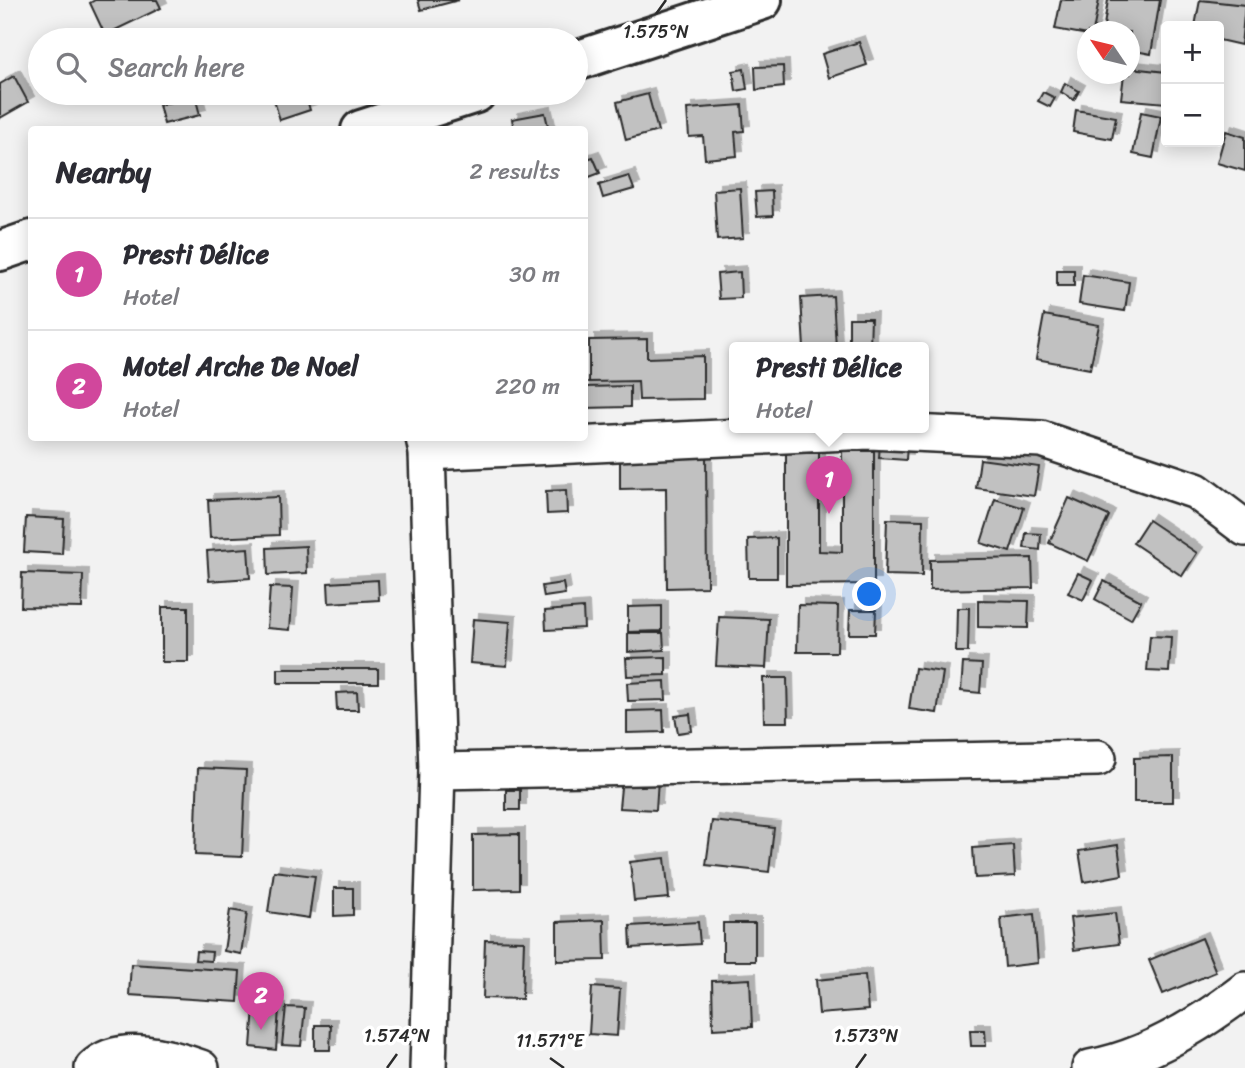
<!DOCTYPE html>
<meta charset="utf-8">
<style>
:root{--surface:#fff;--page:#f2f2f3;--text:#2b2b33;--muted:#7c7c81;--line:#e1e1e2;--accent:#ea580c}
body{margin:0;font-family:Sriracha,sans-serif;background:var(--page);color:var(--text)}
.controls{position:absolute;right:21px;top:21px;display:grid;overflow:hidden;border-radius:7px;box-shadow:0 4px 18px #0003}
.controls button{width:63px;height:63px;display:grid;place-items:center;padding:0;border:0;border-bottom:2px solid var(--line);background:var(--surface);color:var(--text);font:35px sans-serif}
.compass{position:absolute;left:1077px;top:21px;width:63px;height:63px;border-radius:50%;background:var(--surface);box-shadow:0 4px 18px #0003;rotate:305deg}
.you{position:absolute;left:870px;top:595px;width:24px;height:24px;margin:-18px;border:5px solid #fff;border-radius:50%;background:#1a73e8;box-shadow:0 0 0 10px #1a73e833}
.badge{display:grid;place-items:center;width:46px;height:46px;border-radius:50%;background:var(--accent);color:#fff;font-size:23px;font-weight:700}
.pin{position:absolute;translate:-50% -58px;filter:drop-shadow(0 2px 4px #0008)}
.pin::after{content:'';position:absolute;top:37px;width:24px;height:21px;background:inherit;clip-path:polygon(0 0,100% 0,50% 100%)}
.popup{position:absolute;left:729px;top:342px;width:200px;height:91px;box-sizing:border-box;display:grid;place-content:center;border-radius:7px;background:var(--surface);filter:drop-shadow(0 2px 5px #0005);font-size:23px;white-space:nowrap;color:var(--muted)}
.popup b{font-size:26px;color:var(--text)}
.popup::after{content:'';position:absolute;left:50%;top:100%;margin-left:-14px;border:14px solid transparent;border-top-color:var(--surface)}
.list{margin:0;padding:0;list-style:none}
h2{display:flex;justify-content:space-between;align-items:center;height:91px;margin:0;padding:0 28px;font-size:30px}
h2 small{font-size:23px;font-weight:400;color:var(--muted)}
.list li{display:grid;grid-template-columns:46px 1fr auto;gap:21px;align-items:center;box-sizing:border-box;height:112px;padding:0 28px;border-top:2px solid var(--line)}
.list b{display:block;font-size:26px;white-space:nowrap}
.list p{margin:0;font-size:23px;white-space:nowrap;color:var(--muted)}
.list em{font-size:23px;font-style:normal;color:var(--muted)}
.icon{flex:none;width:38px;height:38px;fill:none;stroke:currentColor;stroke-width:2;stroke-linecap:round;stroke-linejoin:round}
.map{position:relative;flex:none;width:1245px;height:1068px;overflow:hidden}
.search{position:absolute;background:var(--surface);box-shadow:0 4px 18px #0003;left:28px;top:28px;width:560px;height:77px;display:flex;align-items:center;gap:18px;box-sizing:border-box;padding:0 24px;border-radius:38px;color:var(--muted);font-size:26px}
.panel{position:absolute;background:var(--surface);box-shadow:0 4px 18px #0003;left:28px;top:126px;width:560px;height:315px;border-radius:7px}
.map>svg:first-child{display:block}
.building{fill:#c1c1c1;stroke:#2b2b2b;stroke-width:2;filter:url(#shadow)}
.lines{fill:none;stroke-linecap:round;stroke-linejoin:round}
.minor-casing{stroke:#2b2b2b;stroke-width:40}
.highway-casing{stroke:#2b2b2b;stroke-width:44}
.minor{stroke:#fff;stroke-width:35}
.highway{stroke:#fff;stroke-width:38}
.ticks{fill:none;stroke:#2b2b2b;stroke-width:2.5}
.ticks-label{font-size:18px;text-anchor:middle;fill:#2b2b2b;stroke:#fff;stroke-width:7;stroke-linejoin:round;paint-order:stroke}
</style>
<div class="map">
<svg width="1245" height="1068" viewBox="0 0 1245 1068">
<defs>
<filter id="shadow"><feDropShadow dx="6" dy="-6" stdDeviation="0" flood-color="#0004"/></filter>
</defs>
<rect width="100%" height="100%" fill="#f2f2f2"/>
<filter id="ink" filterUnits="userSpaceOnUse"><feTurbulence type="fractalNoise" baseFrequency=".0143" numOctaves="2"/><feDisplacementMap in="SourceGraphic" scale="14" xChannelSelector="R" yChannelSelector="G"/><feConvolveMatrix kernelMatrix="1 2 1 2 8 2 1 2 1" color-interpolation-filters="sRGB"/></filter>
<g filter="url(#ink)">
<g class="building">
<polygon points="95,0 157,0 161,8 105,35 90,3"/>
<polygon points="418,0 459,0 421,10"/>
<polygon points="1061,0 1099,0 1093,32 1088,32 1088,35 1055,29"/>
<polygon points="1108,0 1160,0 1151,54 1130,50 1130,32 1103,32"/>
<polygon points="1200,0 1245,5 1241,45 1219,40 1219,26 1195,26"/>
<polygon points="859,42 867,65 829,78 822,54"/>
<polygon points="783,66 784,87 756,90 755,67"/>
<polygon points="1130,68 1166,72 1166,103 1121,99 1124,74 1130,74"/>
<polygon points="744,69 747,89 736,91 733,71"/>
<polygon points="14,76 28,102 0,118 0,84"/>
<polygon points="1065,83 1079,91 1074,100 1061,92"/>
<polygon points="1043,92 1055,98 1050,107 1038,101"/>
<polygon points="305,93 310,110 280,120 272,94"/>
<polygon points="648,94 658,131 626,140 617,102"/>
<polygon points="195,96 200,115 164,124 159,105"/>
<polygon points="742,105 744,131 735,132 737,156 705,159 703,136 689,137 687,109"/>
<polygon points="1076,110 1116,117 1112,139 1073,132"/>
<polygon points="1141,112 1161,116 1153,158 1133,154"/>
<polygon points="545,113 549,130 514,130 512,119"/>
<polygon points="1226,131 1245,137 1245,171 1217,163"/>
<polygon points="593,157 600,173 584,179 584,160"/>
<polygon points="629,176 634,189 603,198 599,185"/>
<polygon points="740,188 743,238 717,240 714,190"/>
<polygon points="772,191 773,216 757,217 755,192"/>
<rect x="1057" y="270" width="17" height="16"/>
<polygon points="740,272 741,298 719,299 717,274"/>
<polygon points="1083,275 1129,282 1125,311 1079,304"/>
<polygon points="833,296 836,348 804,348 801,298"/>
<polygon points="1044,315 1099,325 1090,369 1036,359"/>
<polygon points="849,318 871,318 870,347 849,347"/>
<polygon points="647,339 647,358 703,356 703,399 639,400 638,381 589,382 589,340"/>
<polygon points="630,386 630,407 584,408 584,387"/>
<polygon points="880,442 907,444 906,460 879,458"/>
<polygon points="842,451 874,451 874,584 786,585 786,453 819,453 819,551 842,552"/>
<polygon points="706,454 707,587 667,588 666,488 620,489 620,456"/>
<polygon points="980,459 1039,467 1034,496 976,488"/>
<polygon points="566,490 567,513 547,514 546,491"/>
<polygon points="278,497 279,535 210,538 208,500"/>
<polygon points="1069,498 1109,516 1088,561 1049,543"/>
<polygon points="995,499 1024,508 1010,552 981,543"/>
<polygon points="26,517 64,519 62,554 24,552"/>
<polygon points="887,519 923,520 922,576 885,575"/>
<polygon points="1148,520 1197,553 1182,576 1133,543"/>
<polygon points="1026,533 1041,534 1040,550 1024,548"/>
<polygon points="777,538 777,578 749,578 748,539"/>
<polygon points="306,546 307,573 268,575 267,548"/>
<polygon points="248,548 250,578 209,581 207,551"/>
<polygon points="1032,558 1033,588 930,590 930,560"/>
<polygon points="22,573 83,575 82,608 21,607"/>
<polygon points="1078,573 1093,580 1083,600 1068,593"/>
<polygon points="378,580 379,600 329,603 328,583"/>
<polygon points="1104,581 1141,601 1131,619 1095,599"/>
<polygon points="563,583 565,594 544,597 542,586"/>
<polygon points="270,587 293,588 290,630 267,628"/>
<polygon points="978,600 1029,601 1028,628 978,627"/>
<polygon points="798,605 838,606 837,652 797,652"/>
<polygon points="662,606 662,631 628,632 628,607"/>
<rect x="162" y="607" width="26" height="55"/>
<polygon points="583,608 584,628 546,630 545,611"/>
<polygon points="957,608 969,608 968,652 956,652"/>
<polygon points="850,610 876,610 875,634 849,634"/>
<polygon points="719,617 769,619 766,668 716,666"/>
<polygon points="473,619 510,622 507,666 470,663"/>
<polygon points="628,633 663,633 664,650 628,652"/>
<polygon points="1150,636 1171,637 1169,672 1147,671"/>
<polygon points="666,657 666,675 627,676 626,658"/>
<polygon points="963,663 982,664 980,693 961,691"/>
<polygon points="915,668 943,672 937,713 909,709"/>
<rect x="278" y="669" width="100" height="14"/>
<polygon points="763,678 787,678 788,722 764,722"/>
<polygon points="665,681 666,700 628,701 627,683"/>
<polygon points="357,692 358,710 337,710 336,693"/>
<polygon points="663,710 664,732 627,733 627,711"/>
<polygon points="690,714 692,731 678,733 675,716"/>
<polygon points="1173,757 1173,802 1134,802 1134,758"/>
<polygon points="198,768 246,770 242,857 195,855"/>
<polygon points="622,777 658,779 656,810 619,808"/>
<rect x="506" y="790" width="14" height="20"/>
<polygon points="712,821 774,828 769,872 706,865"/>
<polygon points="519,834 519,889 473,890 473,835"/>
<polygon points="1013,845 1015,876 975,878 973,848"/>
<polygon points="1118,845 1122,875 1084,882 1079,851"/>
<polygon points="665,858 669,898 634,901 630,862"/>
<polygon points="274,871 315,876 309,918 268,912"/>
<polygon points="334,888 353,888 353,915 334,916"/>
<polygon points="230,910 247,913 241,954 224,951"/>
<polygon points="1115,913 1119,944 1074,950 1070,918"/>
<polygon points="1034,914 1038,963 1005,967 1001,918"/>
<polygon points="604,920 605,960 557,961 557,922"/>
<polygon points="698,922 700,944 631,948 630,926"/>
<rect x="723" y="923" width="32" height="38"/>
<polygon points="1202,938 1216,972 1163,994 1149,960"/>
<polygon points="485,940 524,941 522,999 483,998"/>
<polygon points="196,951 212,952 211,961 195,960"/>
<polygon points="131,964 240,971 238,1002 129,995"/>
<polygon points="865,975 868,1010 819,1014 816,980"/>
<polygon points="750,979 752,1027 713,1029 712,981"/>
<polygon points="592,987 620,989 617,1036 589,1034"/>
<polygon points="254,1007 279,1009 276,1050 251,1047"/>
<polygon points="286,1007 305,1008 301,1046 282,1045"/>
<polygon points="315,1025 331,1025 330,1050 315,1050"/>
<polygon points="970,1030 985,1030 986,1046 971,1046"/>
</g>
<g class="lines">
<defs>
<g id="minor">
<polyline points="424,438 427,452 437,771 428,1068"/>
<polyline points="427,452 869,431 1041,439 1196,491 1245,528"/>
<polyline points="437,771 1098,758"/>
<path d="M 93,1068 C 120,1042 170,1057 201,1068"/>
<path d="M 1090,1068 C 1145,1058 1201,1024 1245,990"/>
</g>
<g id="highway">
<polyline points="576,61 762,0"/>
<polyline points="361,130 476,93"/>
<polyline points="0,251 32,240"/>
</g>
</defs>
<use href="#minor" class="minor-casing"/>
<use href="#highway" class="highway-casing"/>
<use href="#minor" class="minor"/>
<use href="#highway" class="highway"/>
</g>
</g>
<path class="ticks" d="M 656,14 L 666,0M 550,1058 L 564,1068M 387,1068 L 397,1054M 856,1068 L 866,1054"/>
<g class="ticks-label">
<text x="656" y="38">1.575°N</text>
<text x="397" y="1042">1.574°N</text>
<text x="866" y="1042">1.573°N</text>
<text x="550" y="1047">11.571°E</text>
</g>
</svg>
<div class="controls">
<button>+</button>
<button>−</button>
</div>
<svg class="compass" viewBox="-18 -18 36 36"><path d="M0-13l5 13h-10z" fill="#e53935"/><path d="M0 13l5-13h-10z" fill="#7c7c81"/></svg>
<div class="you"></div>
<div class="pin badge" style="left:829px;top:514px;background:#d1479c">1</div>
<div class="popup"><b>Presti Délice</b>Hotel</div>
<div class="pin badge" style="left:261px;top:1030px;background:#d1479c">2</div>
<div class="search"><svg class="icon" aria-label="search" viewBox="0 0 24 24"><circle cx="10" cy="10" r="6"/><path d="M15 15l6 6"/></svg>Search here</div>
<section class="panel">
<h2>Nearby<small>2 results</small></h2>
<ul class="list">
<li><span class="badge" style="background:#d1479c">1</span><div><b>Presti Délice</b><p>Hotel</p></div><em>30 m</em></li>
<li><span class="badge" style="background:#d1479c">2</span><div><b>Motel Arche De Noel</b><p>Hotel</p></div><em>220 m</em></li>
</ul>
</section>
</div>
